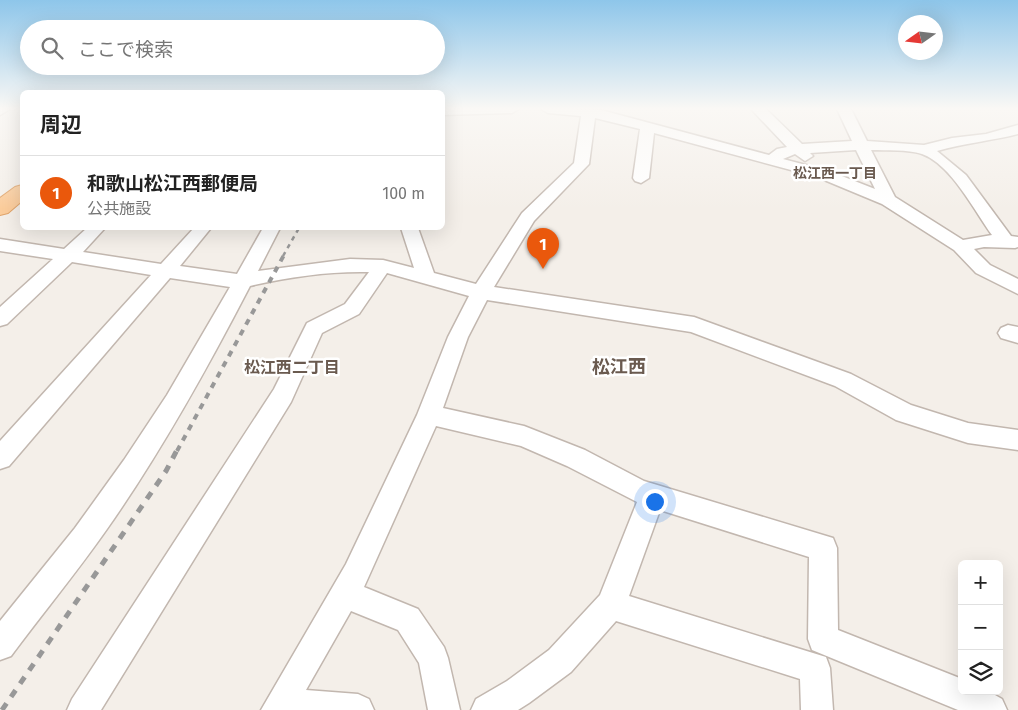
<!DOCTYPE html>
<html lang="ja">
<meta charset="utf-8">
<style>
:root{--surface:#fff;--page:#f2f2f2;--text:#222;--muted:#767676;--line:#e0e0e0;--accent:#ea580c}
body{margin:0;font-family:"Fira Sans","Noto Sans JP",sans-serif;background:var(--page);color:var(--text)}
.controls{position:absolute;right:15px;bottom:15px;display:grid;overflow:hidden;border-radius:8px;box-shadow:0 5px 20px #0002}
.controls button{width:45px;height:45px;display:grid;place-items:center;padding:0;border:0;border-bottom:1px solid var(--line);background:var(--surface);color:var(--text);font:25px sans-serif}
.compass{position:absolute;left:898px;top:15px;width:45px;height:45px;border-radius:50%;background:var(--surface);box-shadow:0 5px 20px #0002;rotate:256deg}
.you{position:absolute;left:654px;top:501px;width:18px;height:18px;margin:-12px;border:4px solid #fff;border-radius:50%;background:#1a73e8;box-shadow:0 0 0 8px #1a73e833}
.badge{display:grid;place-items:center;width:32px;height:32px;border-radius:50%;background:var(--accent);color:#fff;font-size:16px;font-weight:700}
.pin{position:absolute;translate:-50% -41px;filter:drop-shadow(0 1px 2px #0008)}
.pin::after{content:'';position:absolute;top:26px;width:18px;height:15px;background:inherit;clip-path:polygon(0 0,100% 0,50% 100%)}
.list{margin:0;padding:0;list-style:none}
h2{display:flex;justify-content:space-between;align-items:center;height:65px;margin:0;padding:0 20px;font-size:21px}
h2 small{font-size:16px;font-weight:400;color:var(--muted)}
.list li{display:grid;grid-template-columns:32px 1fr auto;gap:15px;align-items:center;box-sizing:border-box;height:75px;padding:0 20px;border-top:1px solid var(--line)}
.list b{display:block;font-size:19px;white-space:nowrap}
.list p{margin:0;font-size:16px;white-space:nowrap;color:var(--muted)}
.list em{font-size:16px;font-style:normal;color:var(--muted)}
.icon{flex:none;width:28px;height:28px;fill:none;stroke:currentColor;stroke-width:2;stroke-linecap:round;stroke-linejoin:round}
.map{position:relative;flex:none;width:1018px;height:710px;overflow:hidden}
.search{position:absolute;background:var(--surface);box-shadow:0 5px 20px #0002;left:20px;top:20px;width:425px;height:55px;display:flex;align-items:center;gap:12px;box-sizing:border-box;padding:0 18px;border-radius:28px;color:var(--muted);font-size:19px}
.panel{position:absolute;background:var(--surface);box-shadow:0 5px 20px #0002;left:20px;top:90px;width:425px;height:140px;border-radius:8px}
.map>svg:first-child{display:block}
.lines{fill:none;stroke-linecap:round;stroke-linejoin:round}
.minor-casing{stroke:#c2b7af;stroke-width:3}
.major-casing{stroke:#e0a46b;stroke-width:2}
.minor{fill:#fff;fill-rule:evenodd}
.major{fill:#fbcc9b;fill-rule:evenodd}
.rail-far2{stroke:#989898;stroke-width:2.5;stroke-dasharray:4.5 4.5;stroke-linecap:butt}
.rail-far1{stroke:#989898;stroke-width:4;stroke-dasharray:6 6;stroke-linecap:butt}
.rail{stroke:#989898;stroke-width:5;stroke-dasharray:8 8;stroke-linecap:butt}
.labels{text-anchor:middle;stroke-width:5;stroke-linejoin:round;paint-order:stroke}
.far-neighbourhood-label{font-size:14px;font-weight:bold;fill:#6a5a4f;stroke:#fff}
.neighbourhood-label{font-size:16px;font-weight:bold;fill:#6a5a4f;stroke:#fff}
.quarter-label{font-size:18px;font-weight:bold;fill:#6a5a4f;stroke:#fff}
</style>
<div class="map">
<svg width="1018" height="710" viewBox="0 0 1018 710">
<rect width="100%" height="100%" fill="#f4efe9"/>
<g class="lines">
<defs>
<g id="minor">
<polygon points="0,109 10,109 0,115"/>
<polygon points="442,109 519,109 512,113 442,115"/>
<path d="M 541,109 L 601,110 L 769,155 L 777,149 L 787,147 L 751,109 L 766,109 L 802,144 L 852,141 L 837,109 L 851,109 L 867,141 L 924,145 L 952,138 L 986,134 L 1018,125 L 1018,134 C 991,141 964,143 937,151 L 966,175 L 1011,236 L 1018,237 L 1018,247 L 1015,248 L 984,247 L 974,249 L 990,265 L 1018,279 L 1018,294 L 976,273 L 954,250 L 882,204 L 817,177 L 654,133 L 649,178 L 641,183 L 635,181 L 633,178 L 640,129 L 595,118 L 589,164 L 534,221 L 494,287 L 694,317 L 851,374 L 911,405 L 968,423 L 1018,430 L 1018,450 L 968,443 L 896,420 L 835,386 L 691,332 L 487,300 L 468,337 L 443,408 L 524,426 L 585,450 L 644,481 L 833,538 L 837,548 L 838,630 L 962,679 L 962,691 L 988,691 L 1002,699 L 1007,710 L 958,710 L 812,650 L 808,639 L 809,557 L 660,510 L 629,596 L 826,657 L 830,668 L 833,710 L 801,710 L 800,679 L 616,621 L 571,672 L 529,703 L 518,710 L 471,710 L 476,699 L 507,681 L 549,650 L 600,595 L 637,502 L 567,466 L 521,446 L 436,426 L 364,587 L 418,609 L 444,647 L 448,658 L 460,710 L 428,710 L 419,663 L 398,630 L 351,611 L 306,690 L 358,694 L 369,699 L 374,710 L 261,710 L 346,564 L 417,415 L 448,337 L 469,296 L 387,273 L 359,314 L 322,333 L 291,402 L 101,710 L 67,710 L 72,699 L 274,389 L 307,323 L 345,304 L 369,272 C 330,271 288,277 250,286 C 207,369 161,452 107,529 C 77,572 43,613 11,656 L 0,660 L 0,621 L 75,528 L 124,460 L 167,395 L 230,287 L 170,278 L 9,466 L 0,469 L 0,441 L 151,275 L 72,262 L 7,324 L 0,326 L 0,307 L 53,259 L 0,251 L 0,239 L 64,249 L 87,228 L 105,228 L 83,252 L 161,264 L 194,228 L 211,228 L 180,266 L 237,274 L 263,228 L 280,228 L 258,271 L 350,259 L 383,260 L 414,268 L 401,228 L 418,228 L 434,273 L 476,284 L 522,213 L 574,163 L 581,116 L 548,113 ZM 856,150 L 875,189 L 829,171 L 783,159 L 795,154 L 805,161 L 813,156 L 810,153 ZM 871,150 C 887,151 907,149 922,154 C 951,164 975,212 992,235 L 963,240 L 895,197 Z"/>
<polygon points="1008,325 1018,327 1018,343 1001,338 998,333 1001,328"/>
</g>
<polygon id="major" points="22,185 22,201 8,213 0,215 0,198 15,187"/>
</defs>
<use href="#minor" class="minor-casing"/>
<use href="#major" class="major-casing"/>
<use href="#minor" class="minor"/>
<use href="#major" class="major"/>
<polyline class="rail-far2" points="283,256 299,228"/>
<polyline class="rail-far1" points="177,451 284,255"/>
<polyline class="rail" points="2,710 166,471 177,450"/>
</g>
<linearGradient id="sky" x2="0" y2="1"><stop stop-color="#8ec6ea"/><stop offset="0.52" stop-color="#faf8f5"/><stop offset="1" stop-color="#faf8f5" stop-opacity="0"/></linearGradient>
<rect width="1018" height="209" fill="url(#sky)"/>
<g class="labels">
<g class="far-neighbourhood-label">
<text x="835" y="178">松江西一丁目</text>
</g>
<g class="neighbourhood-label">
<text x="292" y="373">松江西二丁目</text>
</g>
<g class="quarter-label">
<text x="619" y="373">松江西</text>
</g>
</g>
</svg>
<div class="controls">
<button>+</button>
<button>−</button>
<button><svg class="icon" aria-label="layers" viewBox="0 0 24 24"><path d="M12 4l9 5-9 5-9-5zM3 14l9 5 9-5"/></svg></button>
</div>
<svg class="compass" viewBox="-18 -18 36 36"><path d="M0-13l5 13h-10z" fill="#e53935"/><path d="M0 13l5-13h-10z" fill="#767676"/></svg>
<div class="you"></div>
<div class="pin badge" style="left:543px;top:269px">1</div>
<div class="search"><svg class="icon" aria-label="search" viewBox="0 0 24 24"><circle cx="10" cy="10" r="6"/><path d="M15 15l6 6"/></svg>ここで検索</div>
<section class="panel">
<h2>周辺<small></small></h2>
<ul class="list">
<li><span class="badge">1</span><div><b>和歌山松江西郵便局</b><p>公共施設</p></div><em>100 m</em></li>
</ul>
</section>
</div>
